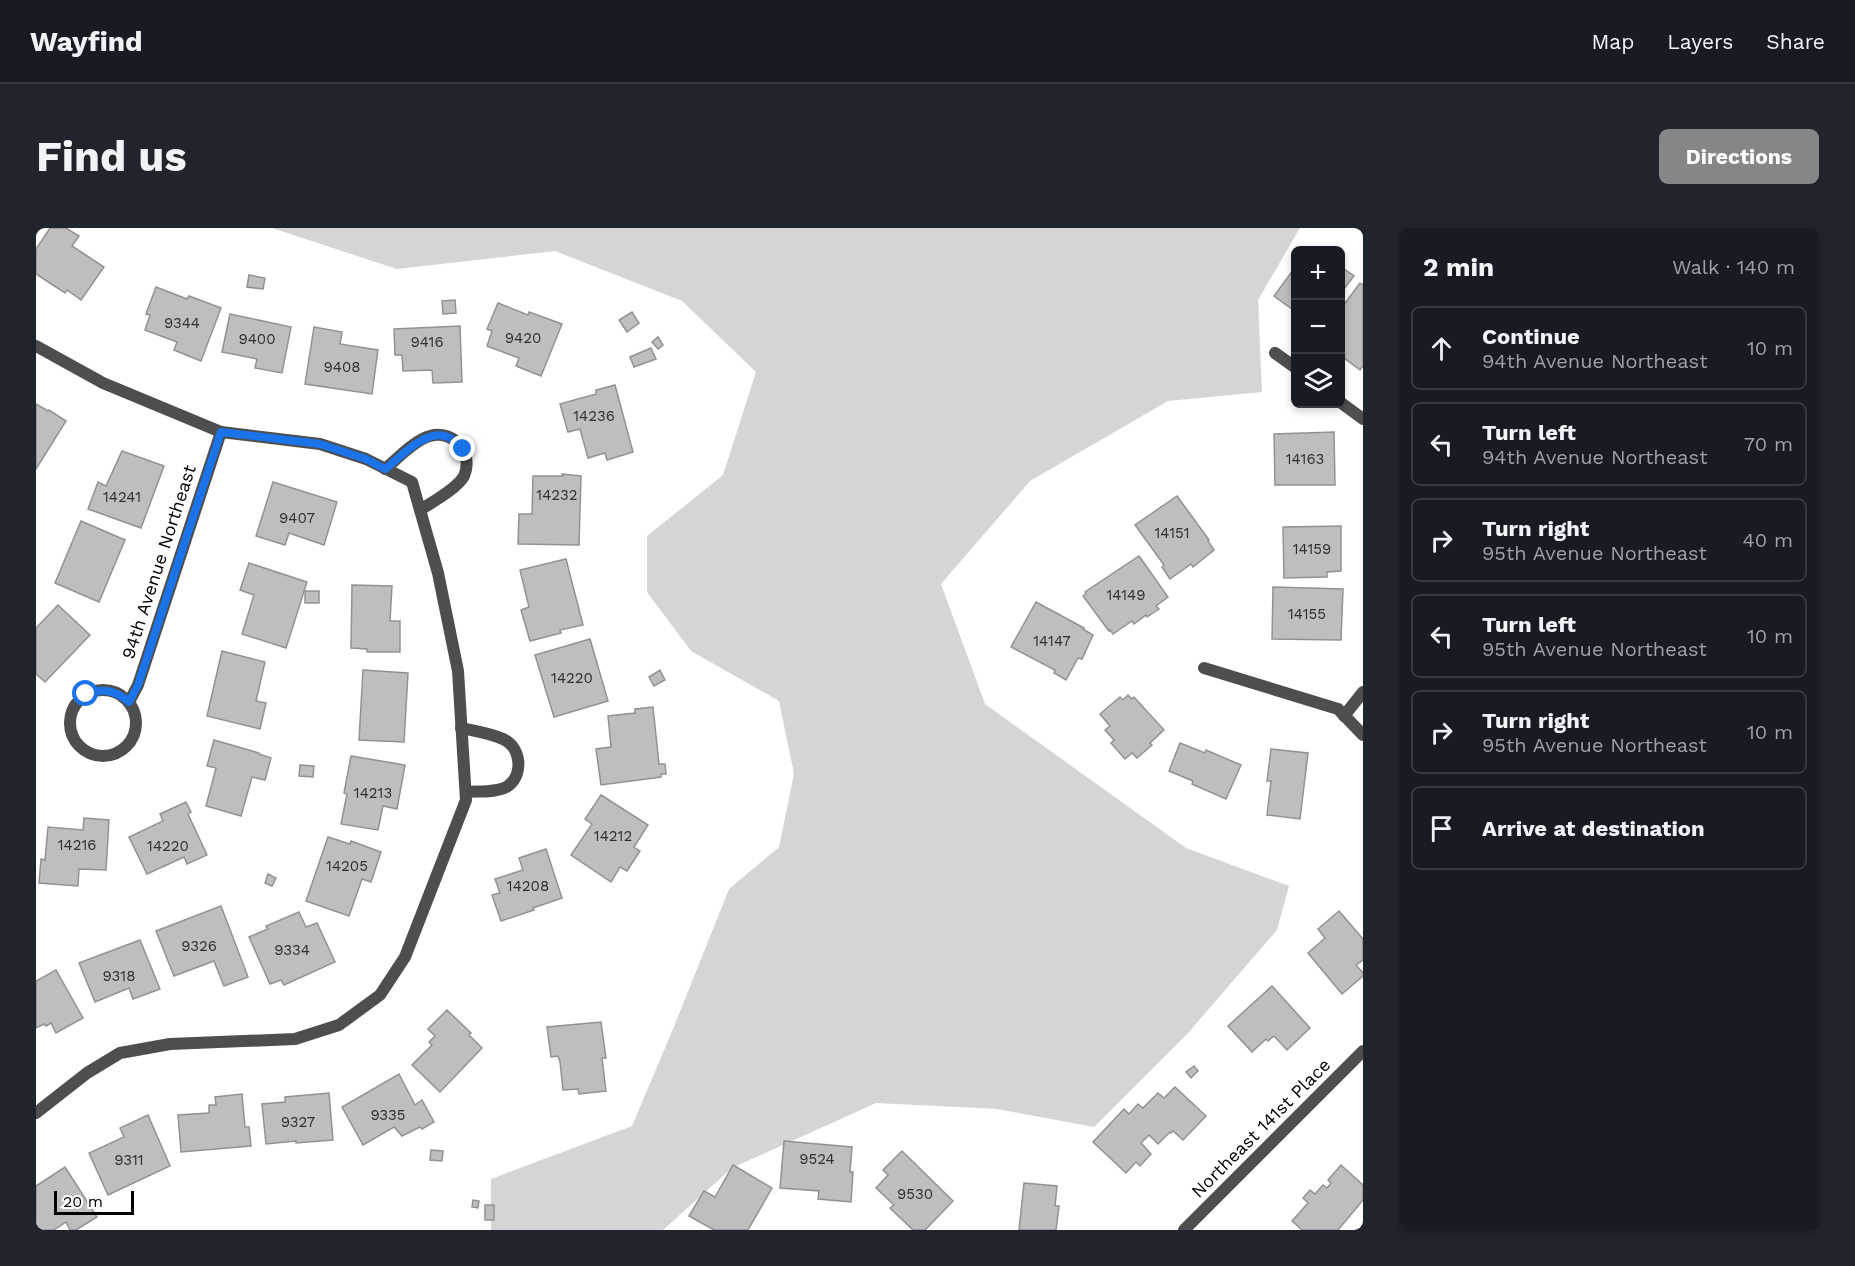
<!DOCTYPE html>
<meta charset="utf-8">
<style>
:root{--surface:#171b24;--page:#20242c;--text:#f1f3f6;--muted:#9ea1a6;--line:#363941;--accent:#858687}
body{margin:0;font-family:"Work Sans",sans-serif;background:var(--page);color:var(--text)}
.controls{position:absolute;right:18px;top:18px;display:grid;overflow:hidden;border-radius:9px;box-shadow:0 3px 9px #0003}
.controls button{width:54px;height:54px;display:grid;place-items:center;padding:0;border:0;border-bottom:2px solid var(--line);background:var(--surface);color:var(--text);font:30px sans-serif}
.scale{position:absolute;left:18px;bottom:15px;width:80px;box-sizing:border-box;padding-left:6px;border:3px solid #000;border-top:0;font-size:16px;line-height:21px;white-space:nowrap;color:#000;-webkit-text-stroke:4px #fff;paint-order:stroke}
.stop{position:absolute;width:18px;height:18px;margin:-14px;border:4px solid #1a73e8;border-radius:50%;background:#fff}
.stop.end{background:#1a73e8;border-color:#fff;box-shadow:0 2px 6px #0008}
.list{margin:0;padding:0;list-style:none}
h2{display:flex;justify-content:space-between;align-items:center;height:78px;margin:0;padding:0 24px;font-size:26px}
h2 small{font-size:20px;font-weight:400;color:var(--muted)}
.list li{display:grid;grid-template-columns:39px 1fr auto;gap:18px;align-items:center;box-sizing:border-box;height:84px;margin:0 12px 12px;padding:0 12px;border:2px solid var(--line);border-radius:9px}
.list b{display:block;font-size:22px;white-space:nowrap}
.list p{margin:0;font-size:20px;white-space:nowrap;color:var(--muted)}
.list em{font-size:20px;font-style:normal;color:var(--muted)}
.icon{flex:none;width:33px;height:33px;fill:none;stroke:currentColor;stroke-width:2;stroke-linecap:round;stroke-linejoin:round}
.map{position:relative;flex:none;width:1327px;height:1002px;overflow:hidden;border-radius:9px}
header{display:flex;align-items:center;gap:36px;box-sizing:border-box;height:84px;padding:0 30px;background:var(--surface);border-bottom:2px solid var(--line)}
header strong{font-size:28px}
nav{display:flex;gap:33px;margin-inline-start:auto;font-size:21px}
.intro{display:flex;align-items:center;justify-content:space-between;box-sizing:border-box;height:144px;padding:0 36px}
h1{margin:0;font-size:42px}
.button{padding:15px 27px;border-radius:9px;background:var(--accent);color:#fff;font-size:21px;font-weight:700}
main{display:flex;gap:36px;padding:0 36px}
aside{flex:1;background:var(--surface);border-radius:9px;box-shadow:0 3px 9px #0003}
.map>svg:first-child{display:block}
.green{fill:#d5d5d5}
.building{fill:#bebebe;stroke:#929292;stroke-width:1.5}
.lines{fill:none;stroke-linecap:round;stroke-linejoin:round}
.minor{stroke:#4e4e4e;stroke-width:12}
.route{stroke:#1a73e8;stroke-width:8}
.labels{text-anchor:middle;stroke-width:4.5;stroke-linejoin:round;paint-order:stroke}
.number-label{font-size:15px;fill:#303030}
.street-label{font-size:18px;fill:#000;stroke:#fff}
</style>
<header>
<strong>Wayfind</strong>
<nav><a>Map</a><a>Layers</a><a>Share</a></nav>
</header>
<div class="intro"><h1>Find us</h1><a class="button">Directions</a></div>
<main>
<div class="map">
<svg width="1327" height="1002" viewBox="0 0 1327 1002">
<rect width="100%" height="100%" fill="#fff"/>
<polygon class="green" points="236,0 1264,0 1222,72 1226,164 1132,173 994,253 905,356 949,476 1150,620 1253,658 1241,702 1152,805 1058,899 961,881 840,875 696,940 627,1002 455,1002 455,951 596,898 637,801 693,661 743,619 758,546 743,473 655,423 611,364 611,308 687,247 720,144 646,73 519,23 361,41"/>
<g class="building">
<polygon points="14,0 30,0 43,8 36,18 68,39 45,72 31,62 29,65 0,46 0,21"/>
<polygon points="1260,38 1260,84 1238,68"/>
<polygon points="1304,38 1318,48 1304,66"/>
<polygon points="213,47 229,50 227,61 211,59"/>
<polygon points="1324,55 1327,57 1327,138 1324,142 1304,127 1304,82"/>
<polygon points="120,59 151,71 153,68 185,80 165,133 138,122 141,114 109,102 114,87 110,86"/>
<polygon points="419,72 420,85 407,86 406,73"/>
<polygon points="462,75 492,87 493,84 526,96 505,148 480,138 483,130 451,118 456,103 451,101"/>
<polygon points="596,84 603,95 591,104 583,92"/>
<polygon points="194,86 255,99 246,145 219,140 221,131 186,124"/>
<polygon points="424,98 426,154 397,155 396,142 367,143 366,127 359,127 358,101"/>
<polygon points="278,99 306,104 304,116 342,122 336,166 269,156"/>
<polygon points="622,109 627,117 622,121 616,114"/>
<polygon points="615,120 620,131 598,139 594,129"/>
<polygon points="579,157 597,224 571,232 569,225 552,230 544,201 532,204 524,176 560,166 560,162"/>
<polygon points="0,176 12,183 13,182 30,193 0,241"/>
<polygon points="1298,204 1299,257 1239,257 1238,206"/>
<polygon points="86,223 128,238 105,300 52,281 62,254 70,258"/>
<polygon points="526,246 545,248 543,317 482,316 483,286 496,286 497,248 527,248"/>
<polygon points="237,254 301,274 288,317 253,305 249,317 220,308"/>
<polygon points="1141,268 1173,312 1172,313 1178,322 1157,339 1155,336 1134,351 1126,339 1128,337 1099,297"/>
<polygon points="45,293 89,312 63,374 19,355"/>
<polygon points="1305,298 1305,343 1291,344 1291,349 1248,350 1247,299"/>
<polygon points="1103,328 1132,369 1120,378 1123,381 1111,389 1110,387 1098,396 1096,393 1077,406 1074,402 1073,403 1047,368 1050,366 1049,364"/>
<polygon points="530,331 547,397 524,402 525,405 494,413 485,382 493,379 484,342"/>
<polygon points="213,335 271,354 250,420 206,406 218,367 204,362"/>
<polygon points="316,357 356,358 354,393 364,393 364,424 331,424 331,421 315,420"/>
<polygon points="1237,359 1307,361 1305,412 1236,411"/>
<rect x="269" y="363" width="14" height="12"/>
<polygon points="1000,374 1048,400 1047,401 1057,407 1046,431 1042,430 1030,452 1018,445 1019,442 975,419"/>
<polygon points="22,377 54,407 9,454 0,446 0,400"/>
<polygon points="554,411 572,473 518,489 499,427"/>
<polygon points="186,423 229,434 220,473 230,475 224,501 171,488"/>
<polygon points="327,442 372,445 368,514 323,512"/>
<polygon points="624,442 629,452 618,458 613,449"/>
<polygon points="1092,467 1096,471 1098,469 1128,502 1114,515 1116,517 1101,530 1096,525 1089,531 1075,515 1078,512 1069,502 1074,498 1064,486 1084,469 1087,472"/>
<polygon points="617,479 623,536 629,536 630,546 625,546 625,549 565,557 560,521 575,519 572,488 599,485 599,481"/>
<polygon points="178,512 223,525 223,526 235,530 229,552 216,549 205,588 170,578 180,540 171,538"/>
<polygon points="1144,515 1169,525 1170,522 1205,537 1190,571 1156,556 1157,553 1133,543"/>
<polygon points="1235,521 1272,525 1264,591 1231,587 1235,553 1231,553"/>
<polygon points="315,528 369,537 361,581 347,578 342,602 305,596 311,566 308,565"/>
<polygon points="264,537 278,538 277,549 263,548"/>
<polygon points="565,567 612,597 598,619 604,623 591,643 584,639 575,654 535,627 556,596 549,591"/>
<polygon points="150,574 155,584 152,586 171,627 151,636 148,629 111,646 93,609 127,593 124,586"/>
<polygon points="48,590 73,592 70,642 43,641 42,658 3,655 5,631 9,632 12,599 47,602"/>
<polygon points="292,609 314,616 315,613 345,624 335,654 326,651 313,688 270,673"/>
<polygon points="510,621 526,670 497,680 498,682 465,693 456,667 464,665 459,651 487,642 483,630"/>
<polygon points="232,646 240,650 236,658 229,655"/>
<polygon points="185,678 212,749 188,758 178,733 138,748 120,703"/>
<polygon points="1303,683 1327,711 1327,732 1320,737 1327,745 1327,748 1306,766 1272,725 1289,710 1282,701"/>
<polygon points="263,684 270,699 281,695 299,734 248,757 245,752 234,756 213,709 232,701 230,698"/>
<polygon points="104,712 124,761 97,771 93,760 59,774 43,735"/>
<polygon points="20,742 47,790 20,805 15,795 10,798 8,796 0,800 0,753"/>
<polygon points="1236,758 1274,800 1251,822 1238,808 1232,813 1230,811 1216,824 1192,798"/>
<polygon points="411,782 435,805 433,807 446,820 404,864 376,837 396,817 393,814 399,808 392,801"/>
<polygon points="565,794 570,830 566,830 570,863 543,866 542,861 527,862 524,834 522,828 515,829 511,799"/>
<polygon points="1158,838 1162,843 1155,850 1150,844"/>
<polygon points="363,846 379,877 386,872 398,894 386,901 384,899 366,908 358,899 327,917 306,879"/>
<polygon points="1139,859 1170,888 1147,912 1137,903 1135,905 1134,904 1122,916 1113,907 1105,915 1115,926 1104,938 1100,934 1090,945 1057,914 1088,881 1093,886 1102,876 1107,880 1122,865 1128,870"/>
<polygon points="293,865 297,912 260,915 260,913 230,916 226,876 249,874 249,869"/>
<polygon points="206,866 209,899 213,899 215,918 145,924 142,887 173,885 173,877 180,877 179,869"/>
<polygon points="112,887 134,938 72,967 53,925 88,909 84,900"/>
<polygon points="748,913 816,919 814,944 817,944 815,974 782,971 783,963 744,960"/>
<polygon points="395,922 407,923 406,933 394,932"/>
<polygon points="866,923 917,973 889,1002 877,1002 854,980 858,977 840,960 852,947 847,942"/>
<polygon points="697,937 736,960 712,1002 678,1002 653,988 668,963 679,969"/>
<polygon points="1305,937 1327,957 1327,972 1302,1002 1266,1002 1256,993 1272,975 1267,970 1274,962 1279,966 1287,957 1291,960 1295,955 1292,952"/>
<polygon points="29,939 61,989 40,1002 34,1002 30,994 18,1002 0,1002 0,958"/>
<polygon points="988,955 1021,958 1019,978 1023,978 1020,1002 983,1002"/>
<polygon points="437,972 443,973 442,980 436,979"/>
<rect x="449" y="977" width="9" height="15"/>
</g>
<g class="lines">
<g class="minor">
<polyline points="0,118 67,155 185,204 284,216 330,231 376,254 402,345 422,443 430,572 369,729 344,767 303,797 259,811 134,816 84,825 51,845 0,885"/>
<polyline points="1239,125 1260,140"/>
<polyline points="1304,174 1327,191"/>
<path d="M 349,241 C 361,231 380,211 394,208 C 418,201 438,226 428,248 C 421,261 396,274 384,282"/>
<polyline points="1168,440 1302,481 1327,507"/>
<circle cx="67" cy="495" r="33"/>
<polyline points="93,474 102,457 185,204"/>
<polyline points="1308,488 1327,464"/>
<path d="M 425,500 C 439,503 454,505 467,511 C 485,519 488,546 472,558 C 461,565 443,563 430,564"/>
<polyline points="1148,1002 1327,823"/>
</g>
</g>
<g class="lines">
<path class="route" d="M 50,466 C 67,460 79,462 93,474 L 102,457 L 185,204 L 284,216 L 330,231 L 349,241 C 373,222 401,188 427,221"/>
</g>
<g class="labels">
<g class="number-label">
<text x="146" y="100">9344</text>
<text x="487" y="115">9420</text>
<text x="221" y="116">9400</text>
<text x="391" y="119">9416</text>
<text x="306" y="144">9408</text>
<text x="558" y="193">14236</text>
<text x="1269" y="236">14163</text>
<text x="521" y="272">14232</text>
<text x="86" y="274">14241</text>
<text x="261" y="295">9407</text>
<text x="1136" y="310">14151</text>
<text x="1276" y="326">14159</text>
<text x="1090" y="372">14149</text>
<text x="1271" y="391">14155</text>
<text x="1016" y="418">14147</text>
<text x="536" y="455">14220</text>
<text x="337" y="570">14213</text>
<text x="577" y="613">14212</text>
<text x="41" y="622">14216</text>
<text x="132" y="623">14220</text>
<text x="311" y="643">14205</text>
<text x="492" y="663">14208</text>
<text x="163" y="723">9326</text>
<text x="256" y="727">9334</text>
<text x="83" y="753">9318</text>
<text x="352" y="892">9335</text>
<text x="262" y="899">9327</text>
<text x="781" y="936">9524</text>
<text x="93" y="937">9311</text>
<text x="879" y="971">9530</text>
</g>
<g class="street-label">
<text transform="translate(123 334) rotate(-72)" y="6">94th Avenue Northeast</text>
<text transform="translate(1225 900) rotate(-45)" y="6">Northeast 141st Place</text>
</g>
</g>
</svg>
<div class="controls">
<button>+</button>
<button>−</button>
<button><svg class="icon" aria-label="layers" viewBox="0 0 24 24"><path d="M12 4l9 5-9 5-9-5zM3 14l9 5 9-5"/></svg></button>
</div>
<div class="scale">20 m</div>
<div class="stop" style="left:50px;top:466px"></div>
<div class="stop end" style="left:427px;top:221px"></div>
</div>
<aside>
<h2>2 min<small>Walk · 140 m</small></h2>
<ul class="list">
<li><svg class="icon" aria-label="ahead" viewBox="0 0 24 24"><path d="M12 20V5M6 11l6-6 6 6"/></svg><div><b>Continue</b><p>94th Avenue Northeast</p></div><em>10 m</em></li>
<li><svg class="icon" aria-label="left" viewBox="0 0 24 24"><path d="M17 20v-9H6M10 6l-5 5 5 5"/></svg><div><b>Turn left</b><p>94th Avenue Northeast</p></div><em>70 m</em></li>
<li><svg class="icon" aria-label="right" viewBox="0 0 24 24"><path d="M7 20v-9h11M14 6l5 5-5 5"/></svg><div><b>Turn right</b><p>95th Avenue Northeast</p></div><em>40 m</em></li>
<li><svg class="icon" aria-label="left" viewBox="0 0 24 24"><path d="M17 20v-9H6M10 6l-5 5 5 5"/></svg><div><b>Turn left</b><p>95th Avenue Northeast</p></div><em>10 m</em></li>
<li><svg class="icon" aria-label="right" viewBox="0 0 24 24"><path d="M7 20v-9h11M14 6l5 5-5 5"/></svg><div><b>Turn right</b><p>95th Avenue Northeast</p></div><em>10 m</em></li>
<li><svg class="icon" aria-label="arrive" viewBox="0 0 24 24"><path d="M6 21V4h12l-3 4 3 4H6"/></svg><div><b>Arrive at destination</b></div></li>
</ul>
</aside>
</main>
